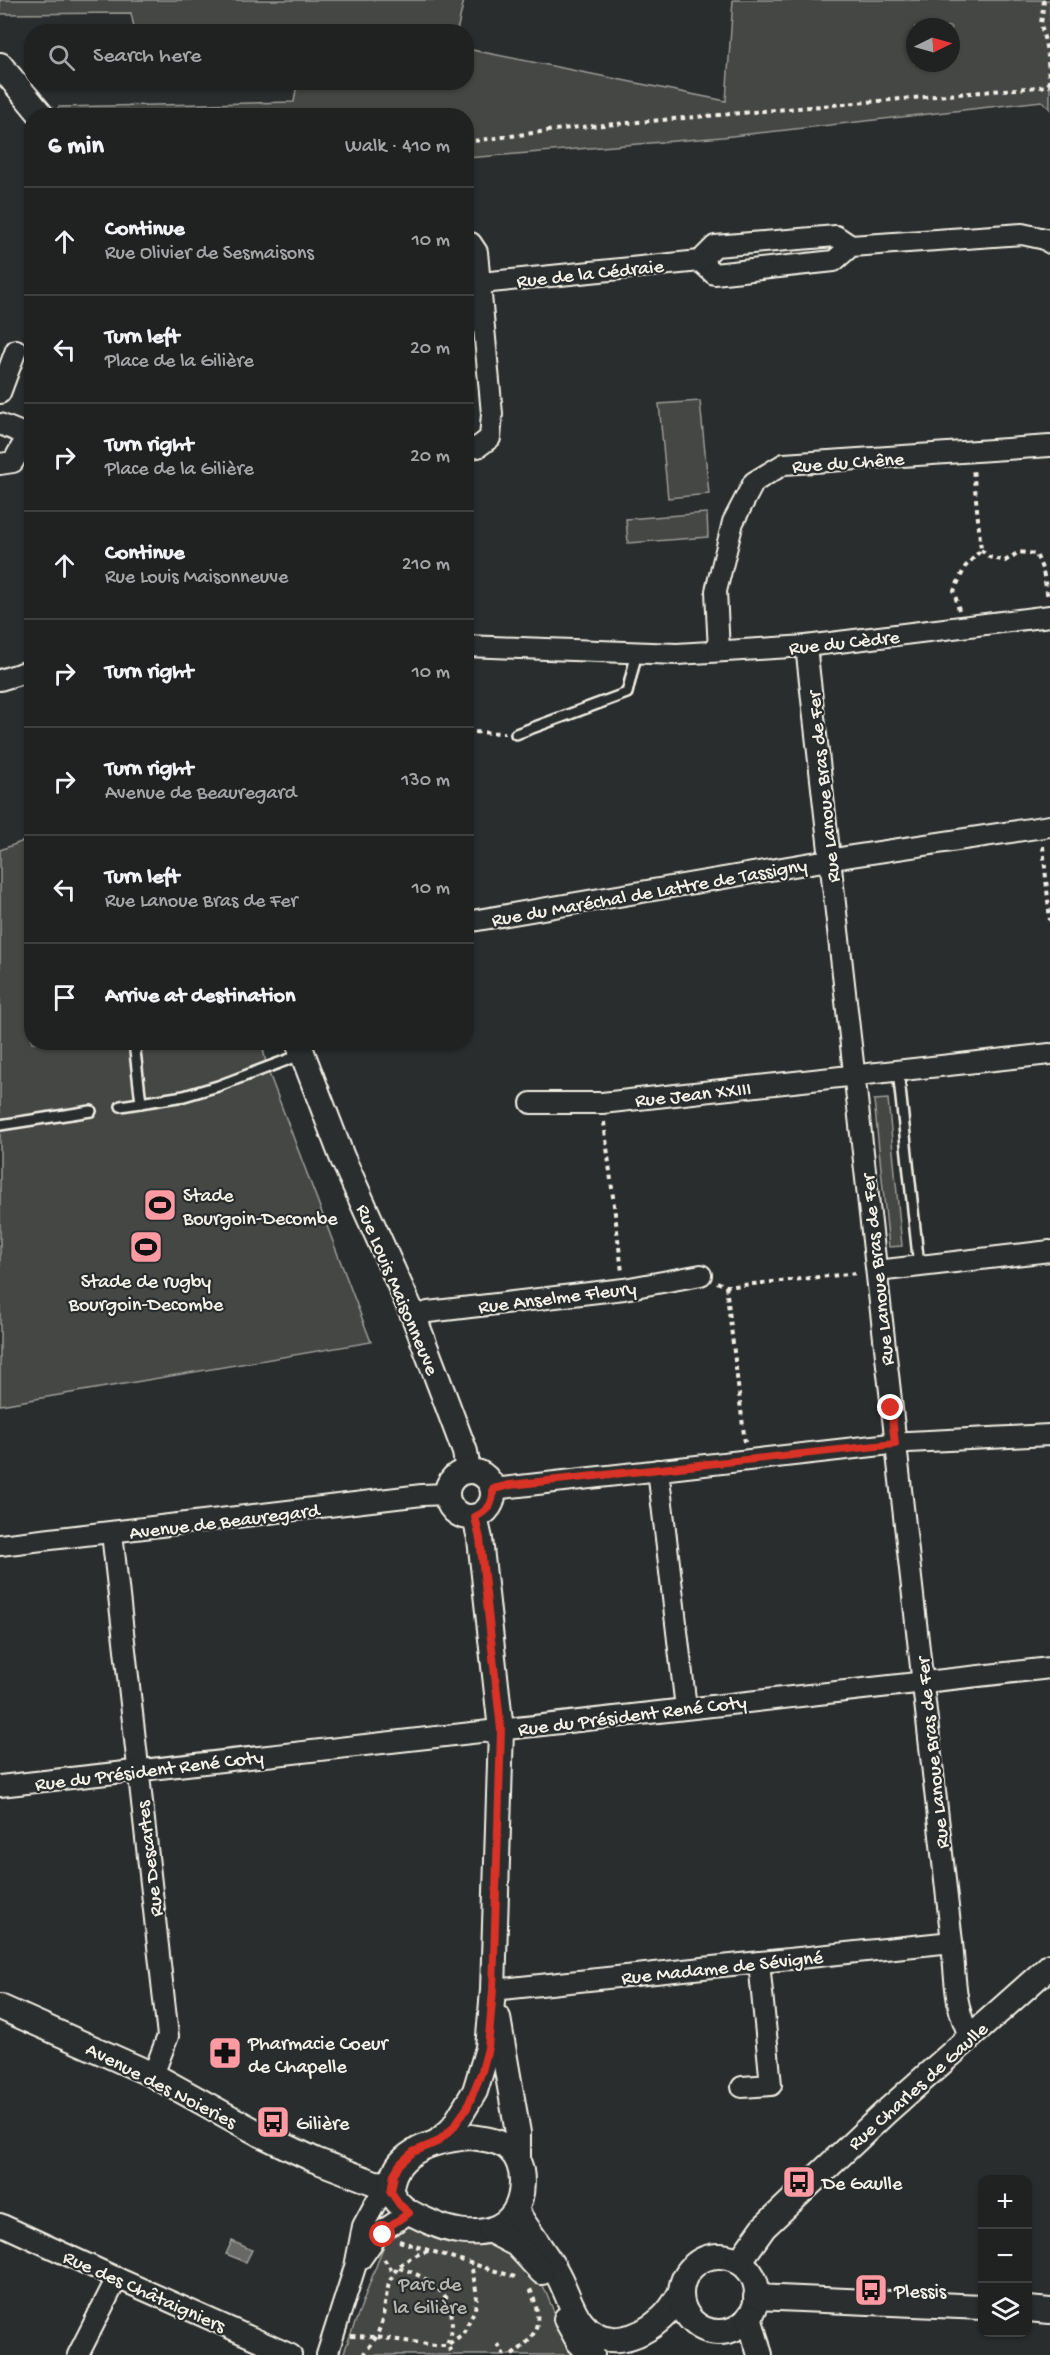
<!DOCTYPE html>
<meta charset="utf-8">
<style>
:root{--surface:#202222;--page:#282a2a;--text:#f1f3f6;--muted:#a2a4a5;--line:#3d3f40}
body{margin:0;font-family:"Gochi Hand",sans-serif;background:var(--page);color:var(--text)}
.controls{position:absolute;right:18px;bottom:18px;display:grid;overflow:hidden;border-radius:12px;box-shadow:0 2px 4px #0004}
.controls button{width:54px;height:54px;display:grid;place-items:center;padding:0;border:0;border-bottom:2px solid var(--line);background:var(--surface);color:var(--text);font:30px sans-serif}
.compass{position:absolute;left:906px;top:18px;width:54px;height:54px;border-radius:50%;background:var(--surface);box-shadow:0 2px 4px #0004;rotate:85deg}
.stop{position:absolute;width:18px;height:18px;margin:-14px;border:4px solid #d93025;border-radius:50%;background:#fff}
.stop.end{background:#d93025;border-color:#fff;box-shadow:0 2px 6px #0008}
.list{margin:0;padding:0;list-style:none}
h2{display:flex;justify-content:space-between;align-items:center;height:78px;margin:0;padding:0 24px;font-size:26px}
h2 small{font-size:20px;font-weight:400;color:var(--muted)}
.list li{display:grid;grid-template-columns:39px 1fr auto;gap:18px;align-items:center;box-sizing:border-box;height:108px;padding:0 24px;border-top:2px solid var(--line)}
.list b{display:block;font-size:22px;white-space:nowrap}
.list p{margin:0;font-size:20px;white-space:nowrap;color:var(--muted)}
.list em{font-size:20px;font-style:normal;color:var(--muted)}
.icon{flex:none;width:33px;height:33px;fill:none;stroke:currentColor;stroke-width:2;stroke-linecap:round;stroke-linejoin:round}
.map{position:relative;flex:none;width:1050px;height:2355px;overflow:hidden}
.search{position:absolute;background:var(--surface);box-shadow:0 2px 4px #0004;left:24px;top:24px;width:450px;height:66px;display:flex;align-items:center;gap:15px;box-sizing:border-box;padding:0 21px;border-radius:24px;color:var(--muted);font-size:22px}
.panel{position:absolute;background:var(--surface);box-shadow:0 2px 4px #0004;left:24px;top:108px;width:450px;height:942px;border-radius:24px}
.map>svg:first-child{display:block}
.green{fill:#444645;stroke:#9c9c96;stroke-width:1.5;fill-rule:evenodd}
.water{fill:#676866;stroke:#9f9f9a;stroke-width:1.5}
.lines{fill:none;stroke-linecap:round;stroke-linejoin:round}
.service-casing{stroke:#f4f1e8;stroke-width:14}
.minor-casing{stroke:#f4f1e8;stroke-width:24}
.tertiary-casing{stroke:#f4f1e8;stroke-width:28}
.path{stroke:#f4f1e8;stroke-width:4;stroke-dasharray:4.5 4.5;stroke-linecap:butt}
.service{stroke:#2a2d2e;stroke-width:9}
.minor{stroke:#2a2d2e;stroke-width:20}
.tertiary{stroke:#2a2d2e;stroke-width:24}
.route{stroke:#d93025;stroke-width:8}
.labels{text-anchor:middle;stroke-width:4.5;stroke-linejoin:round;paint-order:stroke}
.street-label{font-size:20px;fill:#f4f1e8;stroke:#2a2d2e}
.poi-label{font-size:20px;fill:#f4f1e8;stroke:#2a2d2e;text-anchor:start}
.park-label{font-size:20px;fill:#b6b5af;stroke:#2a2d2e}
</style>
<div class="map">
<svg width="1050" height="2355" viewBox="0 0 1050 2355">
<rect width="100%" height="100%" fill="#2a2d2e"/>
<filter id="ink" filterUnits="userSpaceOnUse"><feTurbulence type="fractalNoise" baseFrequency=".0167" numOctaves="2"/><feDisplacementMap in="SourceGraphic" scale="12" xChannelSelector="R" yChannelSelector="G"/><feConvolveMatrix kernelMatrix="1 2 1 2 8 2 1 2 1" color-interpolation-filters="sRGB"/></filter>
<g filter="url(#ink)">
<g class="green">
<polygon points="0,0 464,0 457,31 135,32 131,13 0,14"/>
<path d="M 733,0 L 1050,0 L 1050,109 L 1042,101 L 723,137 L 467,158 L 466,116 L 50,116 L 59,107 L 294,102 L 297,83 L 466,82 L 467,49 L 726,101 ZM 915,27 L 951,27 L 951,63 L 915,63 Z"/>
<polygon points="700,401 709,494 668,498 659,404"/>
<polygon points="707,513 708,537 628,543 626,519"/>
<polygon points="31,838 32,1042 262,1043 267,1068 371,1342 0,1405 0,850"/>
<polygon points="888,1099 902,1246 889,1247 874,1100"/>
<polygon points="417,2224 491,2239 503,2244 542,2283 561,2329 577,2355 343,2355 387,2237 404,2227"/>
</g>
<polygon class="water" points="232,2241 252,2250 246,2262 226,2254"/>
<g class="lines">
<defs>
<g id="service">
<polyline points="516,734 627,693 637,652"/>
<polyline points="138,1042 135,1051 141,1103"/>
<polyline points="898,1070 919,1266"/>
<polyline points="121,1106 184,1096 218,1086 303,1054"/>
<polyline points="0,1125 91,1111"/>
</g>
<g id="minor">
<polyline points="466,242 471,243 477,252 492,414 490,438 478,447 466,449"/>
<polyline points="851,246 836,236 715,246 700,261 714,274 834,261 851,246 1022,234 1045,239 1050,243"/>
<polyline points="481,283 700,261"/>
<polyline points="0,393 16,350"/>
<polyline points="0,424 32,437"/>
<polyline points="0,464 13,462 28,435"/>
<polyline points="466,646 677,654 806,646 1050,616"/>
<path d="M 806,646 L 952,1942 C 955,1972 954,2009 970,2036"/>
<polyline points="719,651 716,591 733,522 754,482 784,464 1050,446"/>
<polyline points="0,680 32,670"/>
<polyline points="466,922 852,856 1050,826"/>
<polyline points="531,1103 602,1103 1050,1054"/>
<polyline points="877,1271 1050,1251"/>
<polyline points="414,1317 428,1312 624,1289 701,1275"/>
<polyline points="658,1470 686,1708"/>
<polyline points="493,1489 908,1442 1050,1435"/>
<polyline points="112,1533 168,2036 153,2075"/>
<polyline points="0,1545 422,1495 447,1494"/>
<polyline points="0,1786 1050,1668"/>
<polyline points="493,1990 952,1942"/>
<polyline points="742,2087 771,2085 759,1962"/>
<polyline points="0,2224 117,2278 291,2355"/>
<polyline points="360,2260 379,2233 409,2213"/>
<polyline points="78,2355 117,2278"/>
<polyline points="327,2355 355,2267 363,2226 376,2202 383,2195 391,2192"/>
</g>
<g id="tertiary">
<polyline points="0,65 42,116"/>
<polyline points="298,1042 342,1157 414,1317 447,1404 465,1452 468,1471"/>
<circle cx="470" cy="1494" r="23"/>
<polyline points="0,2007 153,2075 260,2134 315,2160 375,2183 391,2184"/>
<polyline points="498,2018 518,2133 518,2158"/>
<path d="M 470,2137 C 484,2139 499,2140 509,2149 C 519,2158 522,2170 522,2182 C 521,2237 470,2241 430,2222 C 414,2215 399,2209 391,2192 C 391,2150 437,2140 470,2137 Z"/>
<polyline points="437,2142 452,2129 475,2091 488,2048 493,1990 501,1730 480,1539 475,1517"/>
<path d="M 516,2211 C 528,2230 542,2249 554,2268 C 565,2285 569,2306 581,2322 C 603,2351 639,2339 662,2318 C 670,2311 676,2301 681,2292"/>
<polyline points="491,2231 516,2244 542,2272"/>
<circle cx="719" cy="2294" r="38"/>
<polyline points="739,2262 764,2227 886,2112 1050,1966"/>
<polyline points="756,2297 982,2307"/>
<polyline points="1028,2309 1050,2311"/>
<polyline points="749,2317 760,2355"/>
<polyline points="566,2319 579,2342 592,2355"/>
</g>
</defs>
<use href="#service" class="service-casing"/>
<use href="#minor" class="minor-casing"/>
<use href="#tertiary" class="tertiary-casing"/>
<g class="path">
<polyline points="1044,0 1041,24 1048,56 1049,86"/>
<polyline points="466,142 570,128 1050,86"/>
<polyline points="981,550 989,557 1005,561 1019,552 1036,554 1043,571 1048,598"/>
<polyline points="959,610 954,591 965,567 981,550 973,468"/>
<polyline points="466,732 505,733"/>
<polyline points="1043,846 1050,921"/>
<polyline points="604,1122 622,1272"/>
<polyline points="717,1282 726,1286 734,1286 858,1273"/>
<polyline points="726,1286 745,1443"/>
<polyline points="399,2241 515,2277"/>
<polyline points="384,2259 394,2274"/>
<path d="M 399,2268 C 424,2275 452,2291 452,2321 C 452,2329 449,2337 447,2345 L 453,2355"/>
<polyline points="351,2336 376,2337 435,2345 447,2345 463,2334 475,2309 477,2295 471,2264"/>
<polyline points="498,2344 504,2355"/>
<path d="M 363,2355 C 367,2349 374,2342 377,2335 C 393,2298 375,2267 428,2251"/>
<path d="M 512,2355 C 540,2335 543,2320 530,2289"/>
</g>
<use href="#service" class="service"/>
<use href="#minor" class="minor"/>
<use href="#tertiary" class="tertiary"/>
</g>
</g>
<g class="lines" filter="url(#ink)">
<path class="route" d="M 383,2235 L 379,2233 L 409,2213 L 400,2205 L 391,2192 L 394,2174 L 400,2164 L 413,2152 L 437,2142 L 452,2129 L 467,2108 L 482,2071 L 488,2048 L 493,1990 L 501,1730 L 480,1539 L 475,1517 C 488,1511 494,1503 493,1489 L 510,1485 L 895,1444 L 891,1408"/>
</g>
<defs>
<symbol id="stadium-square" viewBox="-11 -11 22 22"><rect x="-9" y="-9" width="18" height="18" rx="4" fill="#ff9aa2" stroke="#2a2d2e"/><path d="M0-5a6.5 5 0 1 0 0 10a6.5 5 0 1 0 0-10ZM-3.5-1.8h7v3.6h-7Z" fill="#111"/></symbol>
<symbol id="pharmacy-square" viewBox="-11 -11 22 22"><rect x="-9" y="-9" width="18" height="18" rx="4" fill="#ff9aa2" stroke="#2a2d2e"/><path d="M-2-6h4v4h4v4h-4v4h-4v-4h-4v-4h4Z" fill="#111"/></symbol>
<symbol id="bus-square" viewBox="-11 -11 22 22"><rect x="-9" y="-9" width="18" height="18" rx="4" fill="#ff9aa2" stroke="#2a2d2e"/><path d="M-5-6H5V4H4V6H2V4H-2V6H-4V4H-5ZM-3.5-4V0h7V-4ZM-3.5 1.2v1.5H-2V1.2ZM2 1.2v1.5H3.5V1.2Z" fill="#111"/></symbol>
</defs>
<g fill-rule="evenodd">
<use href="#stadium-square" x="141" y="1186" width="38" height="38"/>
<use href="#stadium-square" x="127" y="1228" width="38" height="38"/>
<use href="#pharmacy-square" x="206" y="2034" width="38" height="38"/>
<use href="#bus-square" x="254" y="2103" width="38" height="38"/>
<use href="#bus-square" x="780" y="2163" width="38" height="38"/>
<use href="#bus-square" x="852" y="2271" width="38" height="38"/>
</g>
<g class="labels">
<g class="street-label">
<text transform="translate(590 272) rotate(-6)" y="7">Rue de la Cédraie</text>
<text transform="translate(848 461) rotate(-4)" y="7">Rue du Chêne</text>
<text transform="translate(844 641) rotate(-6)" y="7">Rue du Cèdre</text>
<text transform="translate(822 787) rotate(-96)" y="7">Rue Lanoue Bras de Fer</text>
<text transform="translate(649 891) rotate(-10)" y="7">Rue du Maréchal de Lattre de Tassigny</text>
<text transform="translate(693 1093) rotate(-6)" y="7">Rue Jean XXIII</text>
<text transform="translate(876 1270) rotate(-96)" y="7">Rue Lanoue Bras de Fer</text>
<text transform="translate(399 1289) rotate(67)" y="7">Rue Louis Maisonneuve</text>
<text transform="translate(557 1296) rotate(-7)" y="7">Rue Anselme Fleury</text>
<text transform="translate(224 1520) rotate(-7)" y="7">Avenue de Beauregard</text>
<text transform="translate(632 1714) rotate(-7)" y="7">Rue du Président René Coty</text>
<text transform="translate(931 1753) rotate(-96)" y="7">Rue Lanoue Bras de Fer</text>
<text transform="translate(149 1769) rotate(-7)" y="7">Rue du Président René Coty</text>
<text transform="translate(148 1859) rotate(-97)" y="7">Rue Descartes</text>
<text transform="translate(722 1966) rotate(-6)" y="7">Rue Madame de Sévigné</text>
<text transform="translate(162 2084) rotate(27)" y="7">Avenue des Noieries</text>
<text transform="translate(917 2085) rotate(-42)" y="7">Rue Charles de Gaulle</text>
<text transform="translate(145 2290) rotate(24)" y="7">Rue des Châtaigniers</text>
</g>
<g class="poi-label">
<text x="183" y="1201">Stade<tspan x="183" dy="23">Bourgoin-Decombe</tspan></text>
<text x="146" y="1287" text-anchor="middle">Stade de rugby<tspan x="146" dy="23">Bourgoin-Decombe</tspan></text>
<text x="248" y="2049">Pharmacie Coeur<tspan x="248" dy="23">de Chapelle</tspan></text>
<text x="296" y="2129">Gilière</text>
<text x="822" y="2189">De Gaulle</text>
<text x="894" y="2297">Plessis</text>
</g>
<g class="park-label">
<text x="430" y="2290">Parc de<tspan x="430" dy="23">la Gilière</tspan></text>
</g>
</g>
</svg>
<div class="controls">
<button>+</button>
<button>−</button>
<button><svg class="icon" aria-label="layers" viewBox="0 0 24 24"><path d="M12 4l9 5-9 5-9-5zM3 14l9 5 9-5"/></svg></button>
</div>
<svg class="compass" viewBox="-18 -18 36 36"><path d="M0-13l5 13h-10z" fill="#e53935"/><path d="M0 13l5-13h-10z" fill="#a2a4a5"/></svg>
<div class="stop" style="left:383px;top:2235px"></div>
<div class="stop end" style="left:891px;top:1408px"></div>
<div class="search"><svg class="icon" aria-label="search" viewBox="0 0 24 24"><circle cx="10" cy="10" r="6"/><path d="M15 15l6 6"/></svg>Search here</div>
<section class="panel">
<h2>6 min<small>Walk · 410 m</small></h2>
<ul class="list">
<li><svg class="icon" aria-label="ahead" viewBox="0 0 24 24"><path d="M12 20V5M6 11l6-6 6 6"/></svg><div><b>Continue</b><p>Rue Olivier de Sesmaisons</p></div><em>10 m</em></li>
<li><svg class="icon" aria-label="left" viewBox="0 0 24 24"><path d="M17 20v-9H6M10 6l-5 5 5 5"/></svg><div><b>Turn left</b><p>Place de la Gilière</p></div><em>20 m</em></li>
<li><svg class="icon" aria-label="right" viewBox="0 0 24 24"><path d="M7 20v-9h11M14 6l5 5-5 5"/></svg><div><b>Turn right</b><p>Place de la Gilière</p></div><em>20 m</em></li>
<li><svg class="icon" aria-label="ahead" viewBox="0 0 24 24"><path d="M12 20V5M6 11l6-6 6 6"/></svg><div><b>Continue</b><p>Rue Louis Maisonneuve</p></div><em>210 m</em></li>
<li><svg class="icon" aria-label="right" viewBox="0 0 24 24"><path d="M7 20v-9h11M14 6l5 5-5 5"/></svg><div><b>Turn right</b></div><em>10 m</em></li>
<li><svg class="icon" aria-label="right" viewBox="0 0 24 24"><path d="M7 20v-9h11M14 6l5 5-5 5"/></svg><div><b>Turn right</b><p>Avenue de Beauregard</p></div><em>130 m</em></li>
<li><svg class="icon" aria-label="left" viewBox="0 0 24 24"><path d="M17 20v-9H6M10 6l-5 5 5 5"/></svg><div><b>Turn left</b><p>Rue Lanoue Bras de Fer</p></div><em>10 m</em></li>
<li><svg class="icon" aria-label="arrive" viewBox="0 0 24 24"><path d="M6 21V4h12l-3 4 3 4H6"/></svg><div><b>Arrive at destination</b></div></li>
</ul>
</section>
</div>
